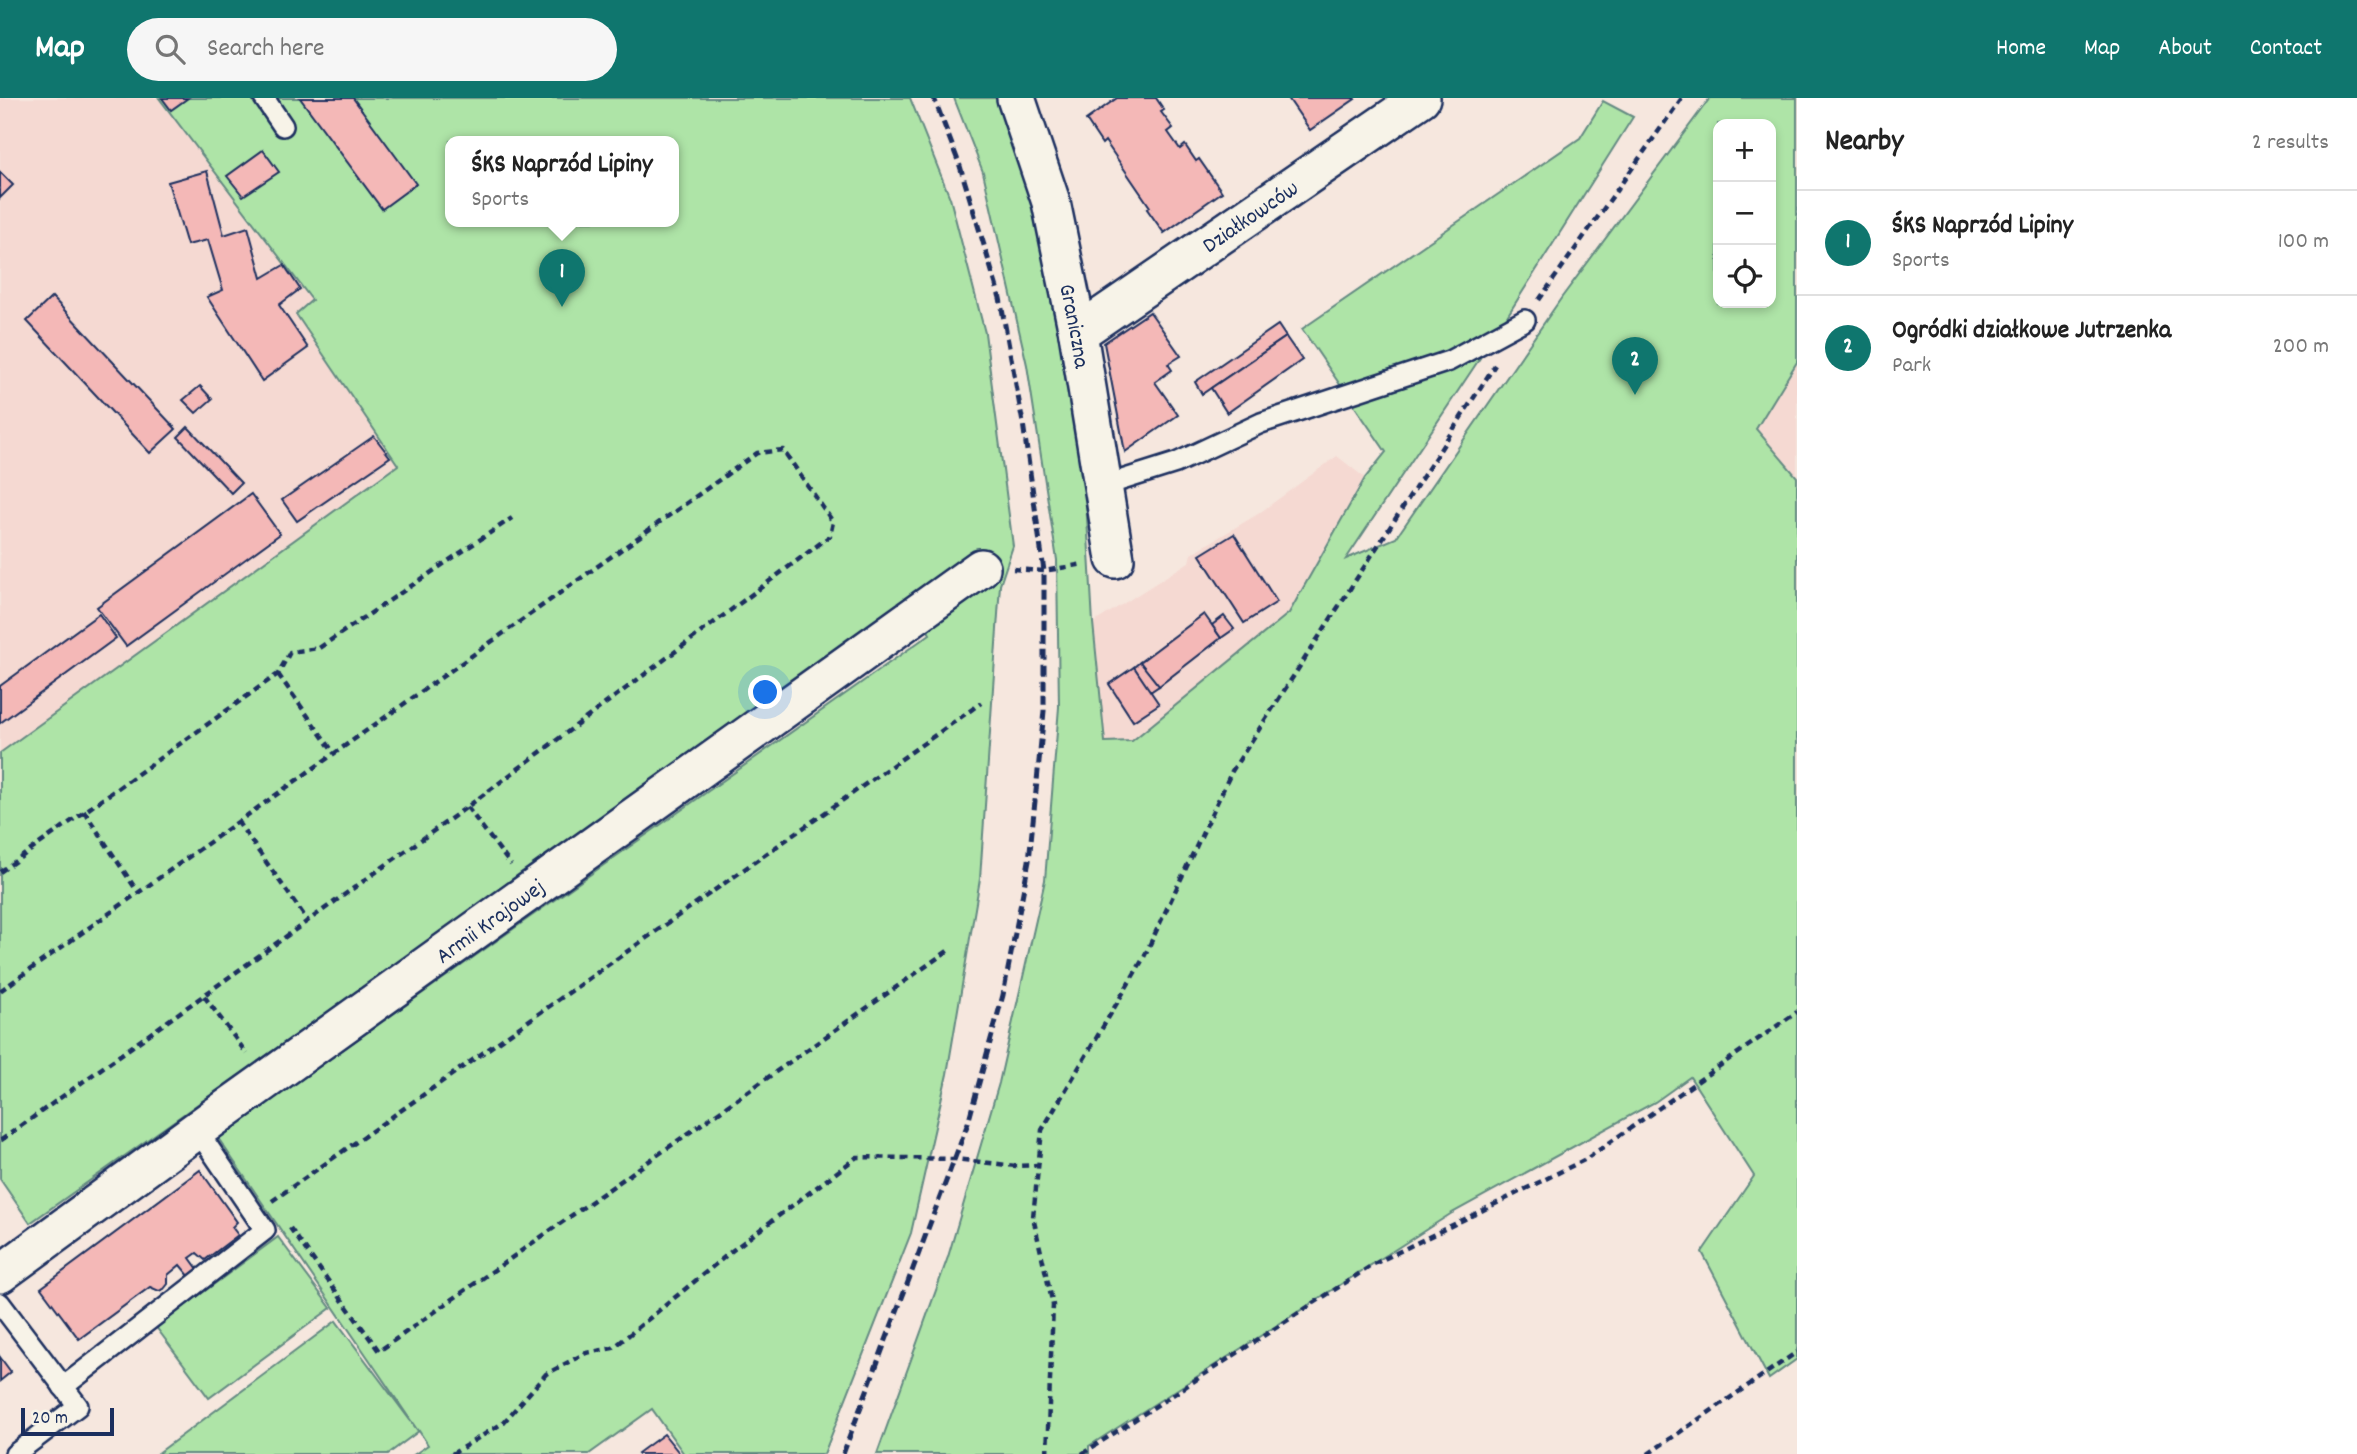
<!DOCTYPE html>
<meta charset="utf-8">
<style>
:root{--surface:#fff;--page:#f6f6f6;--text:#222;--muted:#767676;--line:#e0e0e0;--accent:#0f766e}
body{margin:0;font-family:Dekko,sans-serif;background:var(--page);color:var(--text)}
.controls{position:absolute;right:21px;top:21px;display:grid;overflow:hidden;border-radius:14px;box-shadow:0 4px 10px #0003}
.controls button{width:63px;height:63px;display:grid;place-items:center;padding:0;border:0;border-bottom:2px solid var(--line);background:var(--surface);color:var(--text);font:35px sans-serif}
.scale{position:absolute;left:21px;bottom:18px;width:93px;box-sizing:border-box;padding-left:7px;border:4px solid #1b2f5e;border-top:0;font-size:19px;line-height:24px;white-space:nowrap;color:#1b2f5e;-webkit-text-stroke:5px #f7f3e8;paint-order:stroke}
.you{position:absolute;left:766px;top:595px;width:24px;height:24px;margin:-18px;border:5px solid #fff;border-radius:50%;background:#1a73e8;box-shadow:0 0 0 10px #1a73e833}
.badge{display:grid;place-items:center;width:46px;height:46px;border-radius:50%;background:var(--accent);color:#fff;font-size:23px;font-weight:700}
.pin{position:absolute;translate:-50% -58px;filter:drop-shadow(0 2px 4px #0008)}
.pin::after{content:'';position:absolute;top:37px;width:24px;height:21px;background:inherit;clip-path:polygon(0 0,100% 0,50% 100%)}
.popup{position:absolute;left:445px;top:38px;width:234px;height:91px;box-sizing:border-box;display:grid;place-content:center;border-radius:14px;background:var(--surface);filter:drop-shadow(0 2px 5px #0005);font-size:23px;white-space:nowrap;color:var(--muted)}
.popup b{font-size:26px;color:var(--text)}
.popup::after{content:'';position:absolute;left:50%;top:100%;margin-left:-14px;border:14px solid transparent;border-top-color:var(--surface)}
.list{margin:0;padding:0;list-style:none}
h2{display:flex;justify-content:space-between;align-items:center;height:91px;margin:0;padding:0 28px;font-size:30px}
h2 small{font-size:23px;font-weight:400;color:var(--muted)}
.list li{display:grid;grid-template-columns:46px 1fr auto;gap:21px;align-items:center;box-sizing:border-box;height:105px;padding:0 28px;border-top:2px solid var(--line)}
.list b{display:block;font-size:26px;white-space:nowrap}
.list p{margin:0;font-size:23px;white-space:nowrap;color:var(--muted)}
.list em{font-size:23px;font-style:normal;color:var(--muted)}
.icon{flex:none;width:38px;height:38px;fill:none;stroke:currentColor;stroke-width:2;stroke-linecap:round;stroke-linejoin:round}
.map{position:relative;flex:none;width:1797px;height:1356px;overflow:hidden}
header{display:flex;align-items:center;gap:42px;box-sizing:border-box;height:98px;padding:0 35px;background:var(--accent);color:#fff}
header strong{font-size:33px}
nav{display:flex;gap:38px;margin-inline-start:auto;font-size:24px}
.search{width:490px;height:63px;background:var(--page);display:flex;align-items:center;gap:18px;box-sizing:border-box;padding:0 24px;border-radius:38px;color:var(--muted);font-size:26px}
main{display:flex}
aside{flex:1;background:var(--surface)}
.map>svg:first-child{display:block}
.built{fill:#f5d9d2}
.green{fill:#aee4a7;stroke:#648a82;stroke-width:2;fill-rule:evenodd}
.building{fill:#f4b8b7;stroke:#1b2f5e;stroke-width:2}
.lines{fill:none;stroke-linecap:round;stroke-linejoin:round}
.lane-casing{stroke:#1b2f5e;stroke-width:24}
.street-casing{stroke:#1b2f5e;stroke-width:42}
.path{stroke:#1b2f5e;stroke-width:4.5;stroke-dasharray:7 5;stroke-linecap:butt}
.lane{stroke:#f7f3e8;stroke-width:19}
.street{stroke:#f7f3e8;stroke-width:37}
.rail{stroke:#1b2f5e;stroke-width:5;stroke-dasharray:10 5;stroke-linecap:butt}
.labels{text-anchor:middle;stroke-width:7;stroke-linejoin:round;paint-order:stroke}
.street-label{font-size:23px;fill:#1b2f5e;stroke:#f7f3e8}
</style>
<header>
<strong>Map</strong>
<div class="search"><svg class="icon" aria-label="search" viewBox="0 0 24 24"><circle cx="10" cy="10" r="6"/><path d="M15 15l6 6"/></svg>Search here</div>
<nav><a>Home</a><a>Map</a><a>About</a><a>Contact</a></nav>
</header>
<main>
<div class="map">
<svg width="1797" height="1356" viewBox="0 0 1797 1356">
<rect width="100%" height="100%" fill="#f6e7de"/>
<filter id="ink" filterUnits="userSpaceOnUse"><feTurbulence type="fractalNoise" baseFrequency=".0143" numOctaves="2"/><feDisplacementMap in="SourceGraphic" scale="14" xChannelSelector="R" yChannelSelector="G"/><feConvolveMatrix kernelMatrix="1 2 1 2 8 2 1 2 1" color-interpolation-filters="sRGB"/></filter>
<g filter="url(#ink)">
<g class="built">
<polygon points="0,0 159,0 313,202 297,216 398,366 0,655"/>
<polygon points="1797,264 1797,379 1756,331"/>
<polygon points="1337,358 1365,380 1289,515 1132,643 1104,644 1093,525 1189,464 1191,456 1258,416"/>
</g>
<g class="green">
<path d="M 159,0 L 910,0 L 950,100 L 985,235 L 1013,448 L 1000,487 L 980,781 L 947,976 L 911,1135 L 824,1356 L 684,1356 L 652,1311 L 589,1356 L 415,1356 L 428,1347 L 419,1333 L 388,1356 L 157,1356 L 336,1223 L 418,1333 L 218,1040 L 930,536 L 910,502 L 30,1125 L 0,1081 L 0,655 L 398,367 L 296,216 L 312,202 ZM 450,43 L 674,43 L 674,123 L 450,123 Z"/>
<path d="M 954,0 L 999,0 L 1049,140 L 1084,366 L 1093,525 L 1105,644 L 1132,643 L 1289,515 L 1365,380 L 1386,354 L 1302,231 L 1580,40 L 1603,3 L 1633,19 L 1494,239 L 1346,461 L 1396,440 L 1562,199 L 1710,0 L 1797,0 L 1797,264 L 1756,331 L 1797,379 L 1797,1261 L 1769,1281 L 1702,1154 L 1754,1078 L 1690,979 L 1655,1004 L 1452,1115 L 1089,1348 L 1089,1356 L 877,1356 L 948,1159 L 999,985 L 1045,782 L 1059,609 L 1057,462 L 1027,267 L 983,74 ZM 1718,26 L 1771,26 L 1771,205 L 1718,205 Z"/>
<polygon points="278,1139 331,1210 209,1300 156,1229"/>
</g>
<g class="building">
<polygon points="162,0 188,0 171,12"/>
<polygon points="300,0 353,0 416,86 382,111"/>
<polygon points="1117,0 1156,0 1164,12 1161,14 1173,30 1168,34 1180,51 1185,47 1196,63 1199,61 1222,94 1164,135 1147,111 1150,109 1105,43 1102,46 1086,22"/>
<polygon points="1288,0 1354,0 1355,1 1310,32"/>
<polygon points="263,52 279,74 243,98 227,78"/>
<polygon points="207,73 224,137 248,129 262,180 284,167 300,191 279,207 308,250 262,283 207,199 223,192 208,142 187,147 168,84"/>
<polygon points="0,74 13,87 0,100"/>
<polygon points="52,199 176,331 150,355 27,223"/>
<polygon points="1150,214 1181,258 1168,266 1172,272 1155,284 1178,317 1125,354 1104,245"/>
<polygon points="1278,227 1286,239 1202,296 1195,284"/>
<polygon points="1286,239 1302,262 1227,315 1211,290"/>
<polygon points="200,288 212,301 196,315 183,302"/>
<polygon points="188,329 241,385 231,395 178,339"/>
<polygon points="374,338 390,359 297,423 282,402"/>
<polygon points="251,396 280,436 126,548 97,509"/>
<polygon points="1234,436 1277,504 1244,525 1200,457"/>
<polygon points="99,516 116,540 0,625 0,588"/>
<polygon points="1204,516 1221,540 1159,588 1140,564"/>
<polygon points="1224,518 1234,531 1221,540 1212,527"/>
<polygon points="1140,564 1159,588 1150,594 1134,569"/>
<polygon points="1134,569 1159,606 1133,623 1109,586"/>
<polygon points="200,1072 237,1124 232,1129 238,1137 205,1162 197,1155 190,1160 203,1178 195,1185 180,1167 168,1177 168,1186 164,1191 159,1193 150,1189 79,1241 41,1190"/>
<polygon points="0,1259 11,1274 0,1283"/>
<polygon points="664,1336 680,1356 639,1356 638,1355"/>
</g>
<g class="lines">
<defs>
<g id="lane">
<polyline points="264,0 283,28"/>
<polyline points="1103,388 1176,365 1261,325 1449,263 1525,222"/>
<polyline points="0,1205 78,1308 15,1356"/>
<polyline points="63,1289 265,1132 197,1032"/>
</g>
<g id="street">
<path id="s1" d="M 1016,0 L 1051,104 L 1078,235 L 1115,461"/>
<path id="s2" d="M 1078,235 L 1421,0"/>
<path id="s3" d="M 0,1176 L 212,1021 L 981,470"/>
</g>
</defs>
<use href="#lane" class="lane-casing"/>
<use href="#street" class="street-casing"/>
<g class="path">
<polyline points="1539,202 1682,0"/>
<polyline points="1013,471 1044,473 1084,466"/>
<polyline points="278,576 334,655"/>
<polyline points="467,709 511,767"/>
<polyline points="84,713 137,793"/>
<polyline points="237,723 308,823"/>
<polyline points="0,774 278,576 290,554 319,550 512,420"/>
<polyline points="0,893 757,355 783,352 833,424 830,438 467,709 0,1043"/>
<polyline points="204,898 247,956"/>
<polyline points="272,1103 981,605"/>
<polyline points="290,1130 379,1253 949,852"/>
<polyline points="452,1356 503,1325 546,1276 586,1255 613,1250 733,1152 857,1059 955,1061 1016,1068 1038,1067"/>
<polyline points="1047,1356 1053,1207 1033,1119 1042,1032 1143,861 1232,673 1495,267"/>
<polyline points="1082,1356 1374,1166 1586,1061 1797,914"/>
<polyline points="1648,1356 1797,1254"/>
</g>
<use href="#lane" class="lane"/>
<use href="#street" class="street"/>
<polyline class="rail" points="843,1356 968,1025 1003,897 1029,763 1044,613 1044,473 1023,325 1000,200 960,68 934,0"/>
</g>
</g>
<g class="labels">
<g class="street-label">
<text dy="8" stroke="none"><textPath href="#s2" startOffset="208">Działkowców</textPath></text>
<text dy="8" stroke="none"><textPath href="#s1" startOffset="236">Graniczna</textPath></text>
<text dy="8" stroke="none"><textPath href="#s3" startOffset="604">Armii Krajowej</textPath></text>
</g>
</g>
</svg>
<div class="controls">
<button>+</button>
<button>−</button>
<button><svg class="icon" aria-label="locate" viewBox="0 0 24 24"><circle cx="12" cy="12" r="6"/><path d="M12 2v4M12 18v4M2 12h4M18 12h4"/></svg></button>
</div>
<div class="scale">20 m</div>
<div class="you"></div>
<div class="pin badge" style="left:562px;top:209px">1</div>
<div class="popup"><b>ŚKS Naprzód Lipiny</b>Sports</div>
<div class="pin badge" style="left:1635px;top:297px">2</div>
</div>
<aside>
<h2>Nearby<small>2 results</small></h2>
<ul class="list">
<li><span class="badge">1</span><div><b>ŚKS Naprzód Lipiny</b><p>Sports</p></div><em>100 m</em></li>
<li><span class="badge">2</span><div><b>Ogródki działkowe Jutrzenka</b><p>Park</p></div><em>200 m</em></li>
</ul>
</aside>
</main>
